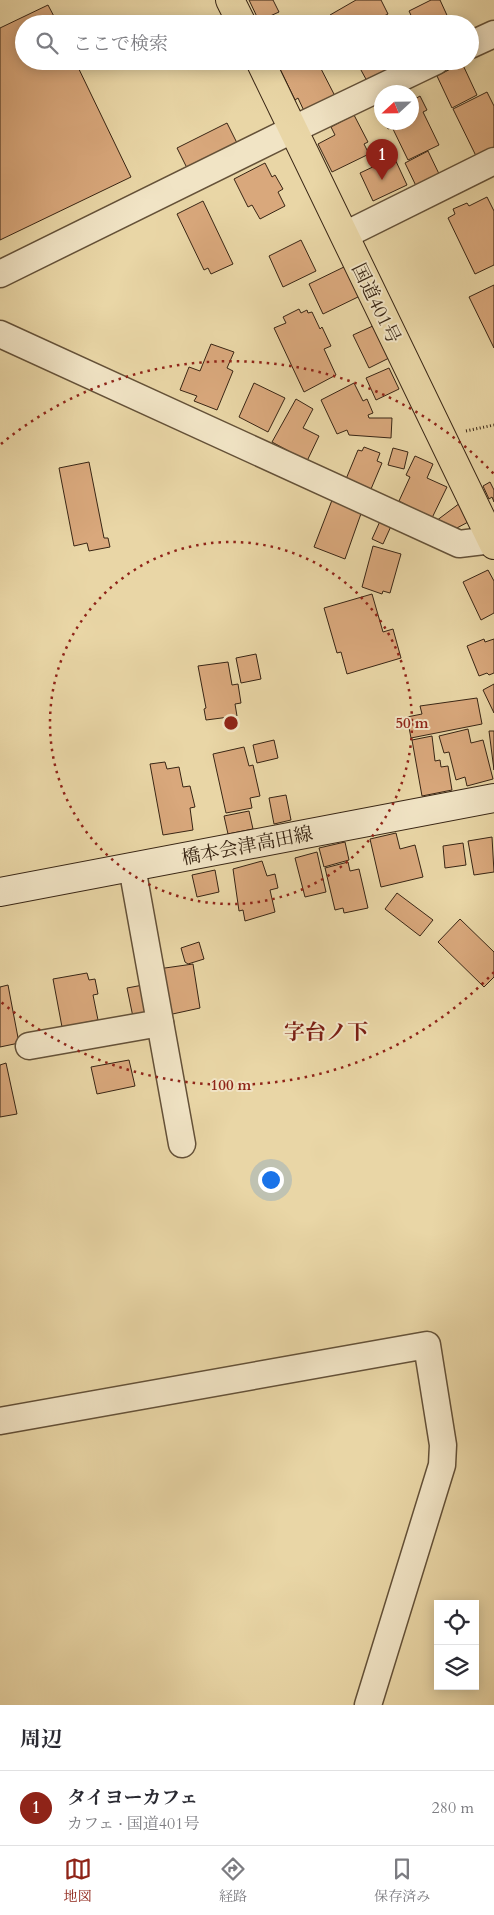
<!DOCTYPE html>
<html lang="ja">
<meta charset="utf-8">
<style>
:root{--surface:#fff;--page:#f2f2f3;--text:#2b2b33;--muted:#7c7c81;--line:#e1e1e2;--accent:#8f2418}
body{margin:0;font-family:Cardo,"Noto Serif JP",serif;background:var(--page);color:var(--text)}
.controls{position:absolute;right:15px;bottom:15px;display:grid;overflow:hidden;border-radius:0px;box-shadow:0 2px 12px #0003}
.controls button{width:45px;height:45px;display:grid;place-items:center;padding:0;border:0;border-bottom:1px solid var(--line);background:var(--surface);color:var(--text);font:25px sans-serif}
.compass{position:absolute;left:374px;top:85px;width:45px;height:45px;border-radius:50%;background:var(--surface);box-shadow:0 2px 12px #0003;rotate:248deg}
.you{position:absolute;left:270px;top:1179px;width:18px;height:18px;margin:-12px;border:4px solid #fff;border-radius:50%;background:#1a73e8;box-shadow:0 0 0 8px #1a73e833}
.badge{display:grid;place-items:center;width:32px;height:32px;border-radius:50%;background:var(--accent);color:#fff;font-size:16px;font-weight:700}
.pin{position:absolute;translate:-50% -41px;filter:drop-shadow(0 1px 2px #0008)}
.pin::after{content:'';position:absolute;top:26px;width:18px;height:15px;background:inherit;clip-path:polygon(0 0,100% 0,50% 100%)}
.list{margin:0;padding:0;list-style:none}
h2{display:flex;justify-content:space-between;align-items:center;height:65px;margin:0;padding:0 20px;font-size:21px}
h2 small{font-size:16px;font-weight:400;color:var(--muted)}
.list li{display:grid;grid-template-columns:32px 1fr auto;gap:15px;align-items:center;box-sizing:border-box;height:75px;padding:0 20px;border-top:1px solid var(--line)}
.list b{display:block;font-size:19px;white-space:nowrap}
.list p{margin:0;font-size:16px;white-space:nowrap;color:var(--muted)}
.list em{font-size:16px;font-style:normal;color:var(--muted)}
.icon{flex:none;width:28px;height:28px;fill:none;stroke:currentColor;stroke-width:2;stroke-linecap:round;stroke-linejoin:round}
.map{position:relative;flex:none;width:494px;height:1705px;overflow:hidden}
.search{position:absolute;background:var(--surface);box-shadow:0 2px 12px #0003;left:15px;right:15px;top:15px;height:55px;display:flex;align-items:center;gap:12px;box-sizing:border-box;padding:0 18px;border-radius:28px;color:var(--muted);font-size:19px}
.sheet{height:140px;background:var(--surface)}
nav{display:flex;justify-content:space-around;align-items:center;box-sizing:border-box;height:70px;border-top:1px solid var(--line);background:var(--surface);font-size:14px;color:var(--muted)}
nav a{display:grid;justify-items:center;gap:2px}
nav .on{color:var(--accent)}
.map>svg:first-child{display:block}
.building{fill:#d9a87c;stroke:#382514}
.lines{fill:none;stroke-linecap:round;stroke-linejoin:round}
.minor-casing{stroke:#645138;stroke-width:29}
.secondary-casing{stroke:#382514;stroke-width:30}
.trunk-casing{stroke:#382514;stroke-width:30}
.path{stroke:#382514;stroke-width:3;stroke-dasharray:1 2.5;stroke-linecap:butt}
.minor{stroke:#f1e4c5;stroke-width:26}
.secondary{stroke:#f1e4c5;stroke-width:28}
.trunk{stroke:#e9d6a6;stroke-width:28}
.ring{fill:none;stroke:#8f2418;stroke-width:2.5;stroke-dasharray:2.5 5}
.labels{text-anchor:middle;stroke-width:4;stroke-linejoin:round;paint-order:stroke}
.street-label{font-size:19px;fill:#382514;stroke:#f1e4c5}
.quarter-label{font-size:21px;font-weight:bold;fill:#7a1f14;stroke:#f1e4c5}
.centre{fill:#8f2418;stroke:#f1e4c5;stroke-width:2.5}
.ring-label{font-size:15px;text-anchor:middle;font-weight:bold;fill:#8f2418;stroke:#f1e4c5;stroke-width:4;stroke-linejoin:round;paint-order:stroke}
</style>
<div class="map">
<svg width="494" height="1705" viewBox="0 0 494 1705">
<rect width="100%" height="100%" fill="#e9d6a6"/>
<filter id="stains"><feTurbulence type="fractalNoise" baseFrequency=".004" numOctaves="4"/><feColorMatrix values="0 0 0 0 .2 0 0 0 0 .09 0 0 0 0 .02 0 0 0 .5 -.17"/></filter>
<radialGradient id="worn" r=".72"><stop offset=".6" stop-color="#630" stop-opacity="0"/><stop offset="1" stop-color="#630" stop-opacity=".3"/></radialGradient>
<g class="building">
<polygon points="249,0 273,0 279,12 259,21"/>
<polygon points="356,0 381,0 388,14 380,18 384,24 335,24 330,15"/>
<polygon points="431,0 440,0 451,24 415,24 409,11"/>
<polygon points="48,5 58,24 24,24 24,61 75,61 131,177 0,240 0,28"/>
<polygon points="289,61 317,61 336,98 305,113 298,98 295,100 279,67"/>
<polygon points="356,61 402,61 367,81"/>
<polygon points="462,63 477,95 452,108 437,76"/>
<polygon points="410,92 411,92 415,99 420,96 427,110 423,112 439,145 408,160 392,127 388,129 385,122 412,122"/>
<polygon points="487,92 494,106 494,152 478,160 453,109"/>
<polygon points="354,115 368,142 364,144 369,154 332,172 318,144 335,135 331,127"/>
<polygon points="227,123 238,145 188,170 177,148"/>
<polygon points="428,151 441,178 418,190 405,163"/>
<polygon points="394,157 407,185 373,201 360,173"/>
<polygon points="265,163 272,177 275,175 283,189 278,192 285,206 260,219 252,205 248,207 234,179"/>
<polygon points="487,197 494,211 494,265 475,274 448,218 455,214 453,209 467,203 469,206"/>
<polygon points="203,201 233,264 211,274 208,268 204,270 177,214"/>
<polygon points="301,240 316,271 283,287 269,256"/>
<polygon points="346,266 360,296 323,314 309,284"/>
<polygon points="494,285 494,348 469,297"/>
<polygon points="299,309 301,313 307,310 308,313 312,312 320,329 322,327 331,346 324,349 336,375 304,392 274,328 286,323 283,317"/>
<polygon points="375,325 391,357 369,368 353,335"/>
<polygon points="211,344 234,352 227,368 233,371 217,410 194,401 197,396 180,390 189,367 200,371"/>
<polygon points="389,368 399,389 376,400 366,378"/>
<polygon points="254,383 285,398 268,432 239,417"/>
<polygon points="354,383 363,401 367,399 373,413 368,415 369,418 392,418 391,438 349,435 347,430 337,434 321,400"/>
<polygon points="296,399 313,409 303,428 319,436 307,461 272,442"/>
<polygon points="364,447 380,453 377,461 382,463 371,489 346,479 358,450 362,451"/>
<polygon points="393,448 408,452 404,469 388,465"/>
<polygon points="415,456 433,464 427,478 447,487 431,520 421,515 422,513 399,501 410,477 406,475"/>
<polygon points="89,462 104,538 108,538 110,547 89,551 87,543 74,546 59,468"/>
<polygon points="490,482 494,490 494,502 492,497 489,499 483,486"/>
<polygon points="334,495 363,508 345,559 314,547"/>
<polygon points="460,503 470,521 455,529 436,521"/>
<polygon points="381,519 392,524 383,544 372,539"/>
<polygon points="373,546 401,554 390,593 383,591 382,594 362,587"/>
<polygon points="488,570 494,581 494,613 481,620 463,582"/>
<polygon points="372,594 383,632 393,629 401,658 347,674 341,652 337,653 324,608"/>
<polygon points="484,639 485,642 494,639 494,673 489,675 487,673 479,676 467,646"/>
<polygon points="256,654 261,679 241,683 236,658"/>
<polygon points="228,662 232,685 238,684 241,703 235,704 237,716 206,720 204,709 206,708 198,666"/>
<polygon points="494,684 494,713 483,690"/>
<polygon points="477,698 482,724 411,738 407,717 422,714 420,706"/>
<polygon points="468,729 471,743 483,740 493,779 467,786 465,777 456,780 449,752 444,753 439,736"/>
<polygon points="489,731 494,731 494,770"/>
<polygon points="432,736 435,761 440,760 441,767 448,766 452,790 422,796 412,740"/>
<polygon points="274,740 278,758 257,763 253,745"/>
<polygon points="244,747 249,766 253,765 260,796 250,798 252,808 226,813 213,754"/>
<polygon points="165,762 167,769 179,767 183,787 190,786 195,807 190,808 193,830 163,835 150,764"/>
<polygon points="286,795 291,820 274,824 269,798"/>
<polygon points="249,811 253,829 228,834 224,816"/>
<polygon points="396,833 400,849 415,845 423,877 381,887 370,839"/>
<polygon points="492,837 494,872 474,875 468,841"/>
<polygon points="345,842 349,860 324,867 319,848"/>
<polygon points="463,843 466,865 445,868 443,846"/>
<polygon points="317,852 326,892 305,897 295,858"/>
<polygon points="262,861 267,876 275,874 278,888 270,890 275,912 245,921 243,910 239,911 233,869"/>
<polygon points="348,862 350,871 359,869 368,908 344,913 343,908 335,910 325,868"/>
<polygon points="215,870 219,892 197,897 192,875"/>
<polygon points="397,893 433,920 420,936 385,909"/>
<polygon points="460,919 494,952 494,977 484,987 438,942"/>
<polygon points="199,942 204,959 188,964 185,962 181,948"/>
<polygon points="193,964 200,1008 168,1015 158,969"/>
<polygon points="87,973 89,980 95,979 98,994 93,995 98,1020 62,1027 53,979"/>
<polygon points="8,985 19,1043 0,1047 0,987"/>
<polygon points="143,985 150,1014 133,1017 127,988"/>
<polygon points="129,1060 135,1086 97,1094 91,1067"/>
<polygon points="6,1063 17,1114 0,1117 0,1065"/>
</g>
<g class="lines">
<defs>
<g id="minor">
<polyline points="470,45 494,34"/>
<polyline points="345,235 494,161"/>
<polyline points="0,274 294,129 436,61"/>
<polyline points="0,334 459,544 492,540"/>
<polyline points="132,867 182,1144"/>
<polyline points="29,1046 160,1023"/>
<polyline points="0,1421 427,1345 443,1445 442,1465 368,1705"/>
</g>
<polyline id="secondary" points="0,892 494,798"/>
<g id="trunk">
<polyline points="230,0 242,24"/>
<polyline points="260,61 494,545"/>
</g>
</defs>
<use href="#minor" class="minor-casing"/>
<use href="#secondary" class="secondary-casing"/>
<use href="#trunk" class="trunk-casing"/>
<polyline class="path" points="466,431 494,425"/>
<use href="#minor" class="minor"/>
<use href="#secondary" class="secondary"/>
<use href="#trunk" class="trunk"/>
</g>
<g class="ring">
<circle cx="231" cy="723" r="181"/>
<path d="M494 972A362 362 0 0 1 1 1002M1 444A362 362 0 0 1 494 474"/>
</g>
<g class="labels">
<g class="street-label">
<text transform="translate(377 303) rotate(64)" y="7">国道401号</text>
<text transform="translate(247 845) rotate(-11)" y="7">橋本会津高田線</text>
</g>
<g class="quarter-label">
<text x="326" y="1039">字台ノ下</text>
</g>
</g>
<circle cx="231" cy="723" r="8" class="centre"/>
<g class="ring-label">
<text x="412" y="728">50 m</text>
<text x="231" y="1090">100 m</text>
</g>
<rect width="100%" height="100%" filter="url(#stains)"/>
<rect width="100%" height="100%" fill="url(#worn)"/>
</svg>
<div class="controls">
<button><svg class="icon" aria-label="locate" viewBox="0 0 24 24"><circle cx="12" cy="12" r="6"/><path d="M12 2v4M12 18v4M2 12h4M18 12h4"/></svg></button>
<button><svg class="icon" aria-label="layers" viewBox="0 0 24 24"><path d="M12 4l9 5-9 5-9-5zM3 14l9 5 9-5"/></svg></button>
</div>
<svg class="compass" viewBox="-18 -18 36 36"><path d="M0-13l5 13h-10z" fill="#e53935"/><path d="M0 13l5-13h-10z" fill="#7c7c81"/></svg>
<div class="you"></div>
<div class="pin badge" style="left:382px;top:180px">1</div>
<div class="search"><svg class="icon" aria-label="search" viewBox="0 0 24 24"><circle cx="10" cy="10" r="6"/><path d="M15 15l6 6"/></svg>ここで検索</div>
</div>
<section class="sheet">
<h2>周辺<small></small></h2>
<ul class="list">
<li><span class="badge">1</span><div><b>タイヨーカフェ</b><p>カフェ · 国道401号</p></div><em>280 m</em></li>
</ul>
</section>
<nav>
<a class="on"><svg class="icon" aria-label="map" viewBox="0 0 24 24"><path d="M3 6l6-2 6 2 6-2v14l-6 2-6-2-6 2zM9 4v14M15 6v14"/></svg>地図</a>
<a><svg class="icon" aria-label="directions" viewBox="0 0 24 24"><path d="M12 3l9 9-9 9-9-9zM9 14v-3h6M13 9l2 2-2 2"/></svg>経路</a>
<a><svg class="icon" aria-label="saved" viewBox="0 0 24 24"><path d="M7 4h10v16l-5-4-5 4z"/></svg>保存済み</a>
</nav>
